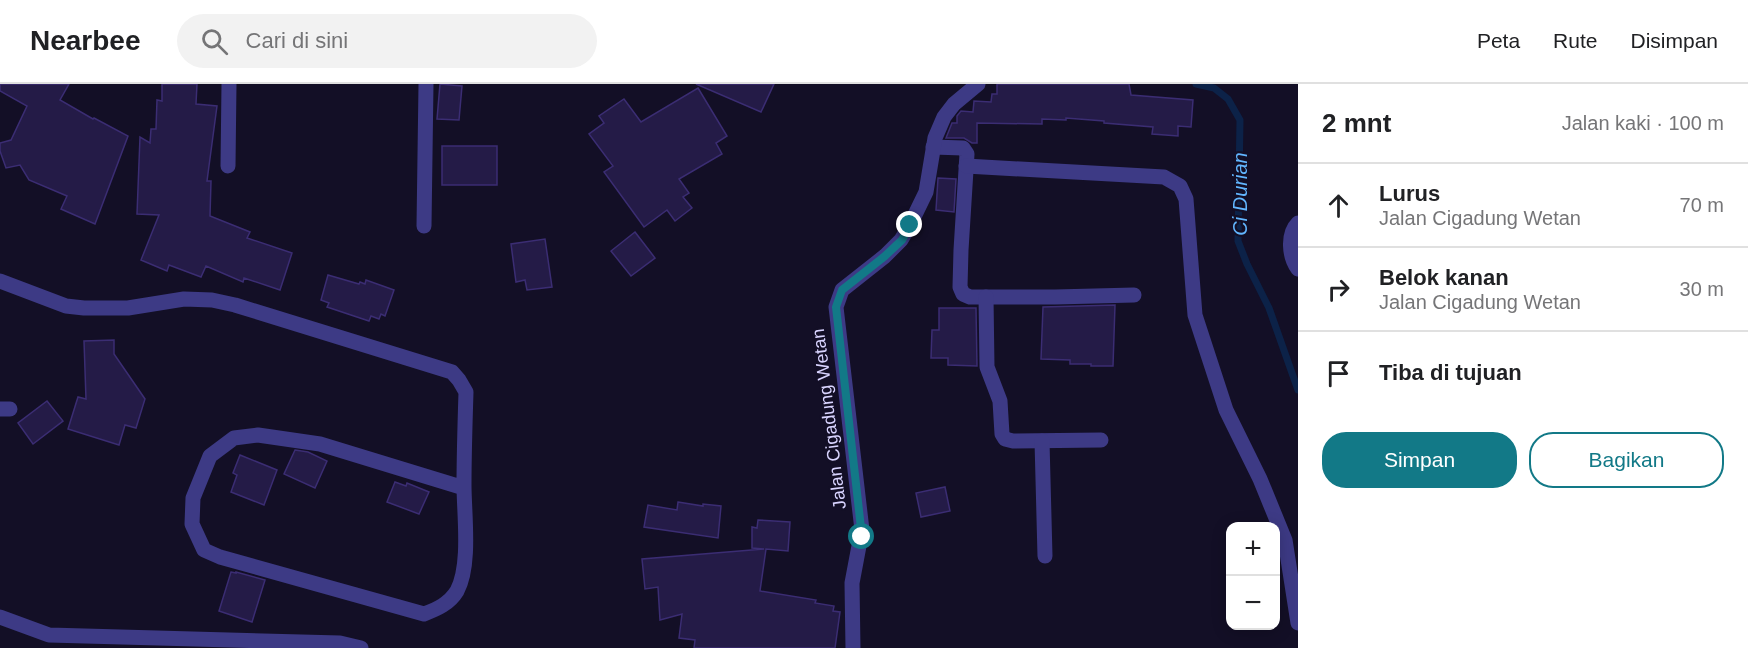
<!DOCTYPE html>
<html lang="id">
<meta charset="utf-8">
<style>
:root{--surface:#fff;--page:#f2f2f2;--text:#202124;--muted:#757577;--line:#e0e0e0;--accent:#127987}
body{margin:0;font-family:Arial,sans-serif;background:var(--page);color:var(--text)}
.controls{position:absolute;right:18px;bottom:18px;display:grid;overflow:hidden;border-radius:12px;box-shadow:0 3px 15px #0003}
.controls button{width:54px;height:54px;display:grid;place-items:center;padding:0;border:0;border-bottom:2px solid var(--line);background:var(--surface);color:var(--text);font:30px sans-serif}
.stop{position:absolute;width:18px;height:18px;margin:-14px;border:4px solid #127987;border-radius:50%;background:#fff}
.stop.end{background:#127987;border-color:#fff;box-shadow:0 2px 6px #0008}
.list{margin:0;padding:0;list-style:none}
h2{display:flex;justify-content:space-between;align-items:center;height:78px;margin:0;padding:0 24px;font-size:26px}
h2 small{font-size:20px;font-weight:400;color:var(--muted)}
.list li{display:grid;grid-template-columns:39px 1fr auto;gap:18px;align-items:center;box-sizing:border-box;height:84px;padding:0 24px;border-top:2px solid var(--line)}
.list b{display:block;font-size:22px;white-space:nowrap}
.list p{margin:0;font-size:20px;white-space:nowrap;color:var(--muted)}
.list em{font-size:20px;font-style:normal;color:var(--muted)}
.actions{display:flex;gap:12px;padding:18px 24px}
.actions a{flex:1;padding:14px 0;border:2px solid var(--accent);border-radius:24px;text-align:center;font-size:21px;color:var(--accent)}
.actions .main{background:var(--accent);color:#fff}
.icon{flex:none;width:33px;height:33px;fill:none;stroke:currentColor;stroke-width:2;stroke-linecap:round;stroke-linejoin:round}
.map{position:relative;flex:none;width:1298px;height:564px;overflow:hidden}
header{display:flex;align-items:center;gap:36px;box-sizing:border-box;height:84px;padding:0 30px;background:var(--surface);border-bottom:2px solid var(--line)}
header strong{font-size:28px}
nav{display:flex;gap:33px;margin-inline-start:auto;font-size:21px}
.search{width:420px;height:54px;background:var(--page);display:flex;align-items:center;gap:15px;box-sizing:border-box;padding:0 21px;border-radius:33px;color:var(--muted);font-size:22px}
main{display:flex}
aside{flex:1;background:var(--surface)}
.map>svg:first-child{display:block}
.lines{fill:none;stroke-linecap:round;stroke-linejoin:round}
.stream{stroke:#0c2248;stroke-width:7}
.building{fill:#241b47;stroke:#3b2d73;stroke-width:1.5}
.minor{stroke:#3d3a85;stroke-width:15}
.route{stroke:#127987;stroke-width:8}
.labels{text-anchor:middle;stroke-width:4.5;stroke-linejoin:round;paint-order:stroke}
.street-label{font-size:18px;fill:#d9d4ff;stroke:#130f26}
.water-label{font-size:20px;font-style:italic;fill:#62b6ff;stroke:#130f26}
</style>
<header>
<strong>Nearbee</strong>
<div class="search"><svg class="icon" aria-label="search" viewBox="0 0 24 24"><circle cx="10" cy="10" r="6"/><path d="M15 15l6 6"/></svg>Cari di sini</div>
<nav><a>Peta</a><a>Rute</a><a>Disimpan</a></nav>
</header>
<main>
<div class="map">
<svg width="1298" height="564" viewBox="0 0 1298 564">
<rect width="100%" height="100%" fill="#130f26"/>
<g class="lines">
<polyline class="stream" points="1196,0 1214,4 1228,15 1240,36 1238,157 1247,180 1269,224 1298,306"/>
</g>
<g class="building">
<polygon points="0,0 69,0 60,16 93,35 94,34 128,52 95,140 61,125 67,112 29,96 20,81 6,84 0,67 0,59 11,56 27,22 0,7"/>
<polygon points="162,0 197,0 196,20 217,22 207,97 211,97 210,132 250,148 247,154 292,169 280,206 244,194 243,198 206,182 201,193 169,181 167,187 141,176 159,131 137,130 140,53 150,59 151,45 156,45 157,16 162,17"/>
<polygon points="440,0 462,2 459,36 437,35"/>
<polygon points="696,0 774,0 761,28"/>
<polygon points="997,0 1129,0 1131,11 1193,16 1191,43 1178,42 1178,52 1152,50 1153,43 1104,39 1104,37 1066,34 1066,36 1042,35 1042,40 977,39 977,59 972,59 964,54 946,54 952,39 957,39 957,32 961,27 973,28 974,17 991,18 992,10 997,10"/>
<polygon points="698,4 727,52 716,59 722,70 679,95 689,109 683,113 692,124 675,137 667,126 644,143 604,88 613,82 589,50 604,39 599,32 624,15 641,38"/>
<rect x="442" y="62" width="55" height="39"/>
<polygon points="938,94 956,95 954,128 936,126"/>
<polygon points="635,148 655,174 631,192 611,167"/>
<polygon points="545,155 552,203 527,206 525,196 516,198 511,160"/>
<polygon points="328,191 359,200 360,198 365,200 366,196 394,206 385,232 381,230 379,235 371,232 369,237 327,223 329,219 321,216"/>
<polygon points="1115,221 1113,282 1091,282 1091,280 1070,280 1070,276 1041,275 1043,223"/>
<polygon points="939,224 976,224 977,282 948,281 948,274 931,274 932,246 939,246"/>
<polygon points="114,256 114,270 145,315 136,344 125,341 119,361 68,345 78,313 86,315 84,257"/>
<polygon points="47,317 63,337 33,360 18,339"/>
<polygon points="295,366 308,368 327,377 315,404 284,390"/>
<polygon points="240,371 277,386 264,421 231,408 237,391 233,389"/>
<polygon points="395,398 406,402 407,399 429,408 419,430 387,418"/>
<polygon points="945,403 950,427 921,433 916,409"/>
<polygon points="678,418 703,422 703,420 721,422 718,454 644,443 648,421 677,426"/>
<polygon points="758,436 790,438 788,467 766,465 760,507 816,516 815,519 834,522 833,527 840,528 835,564 694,564 695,556 679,554 682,530 660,536 658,503 645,505 642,475 764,465 752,464 752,443 757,444"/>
<polygon points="231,488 236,489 236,488 265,496 252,538 219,527"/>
</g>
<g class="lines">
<g class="minor">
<polyline points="933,63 963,64 967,70 961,166 960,203 963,210 970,213 1055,213 1134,211"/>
<polyline points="228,82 229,0"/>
<polyline points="966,82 1164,93 1180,102 1186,115 1195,231 1226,326 1260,395 1285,456 1298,539"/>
<path d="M 1298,139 C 1287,150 1289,173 1298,185"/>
<polyline points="424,142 426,0"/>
<path d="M 0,197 L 66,222 L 84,224 L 128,224 L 184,215 L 212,216 L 235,221 L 452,288 L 459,296 L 466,308 C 465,339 464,370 464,401 C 464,430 471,481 457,507 C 449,520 437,525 424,530 L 220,473 L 204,466 L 192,440 L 193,414 L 210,372 L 234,354 L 258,351 L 320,360 L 464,404"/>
<polyline points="986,213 987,283 1000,317 1002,350 1005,355 1013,357 1101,356"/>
<polyline points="0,325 10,325"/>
<polyline points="1042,357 1045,472"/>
<polyline points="0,533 49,551 340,559 361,564"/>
<polyline points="853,564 852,499 862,446 836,223 842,206 885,172 901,156 910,141 926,108 935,54 944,33 954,20 978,0"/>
</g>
</g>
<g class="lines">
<polyline class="route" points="862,453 836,223 842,206 885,172 902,156 910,141"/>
</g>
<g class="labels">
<g class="street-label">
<text transform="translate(829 335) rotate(-97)" y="6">Jalan Cigadung Wetan</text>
</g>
<g class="water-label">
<text transform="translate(1240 110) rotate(-90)" y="7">Ci Durian</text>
</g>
</g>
</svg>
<div class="controls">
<button>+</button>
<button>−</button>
</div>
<div class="stop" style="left:862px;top:453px"></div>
<div class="stop end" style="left:910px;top:141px"></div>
</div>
<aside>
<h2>2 mnt<small>Jalan kaki · 100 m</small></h2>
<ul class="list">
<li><svg class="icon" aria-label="ahead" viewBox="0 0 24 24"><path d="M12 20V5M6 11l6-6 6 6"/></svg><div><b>Lurus</b><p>Jalan Cigadung Wetan</p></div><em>70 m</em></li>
<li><svg class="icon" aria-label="right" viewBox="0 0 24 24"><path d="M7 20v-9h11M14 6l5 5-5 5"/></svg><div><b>Belok kanan</b><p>Jalan Cigadung Wetan</p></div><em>30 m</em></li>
<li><svg class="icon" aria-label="arrive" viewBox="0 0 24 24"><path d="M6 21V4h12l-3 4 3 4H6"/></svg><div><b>Tiba di tujuan</b></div></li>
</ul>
<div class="actions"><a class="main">Simpan</a><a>Bagikan</a></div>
</aside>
</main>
